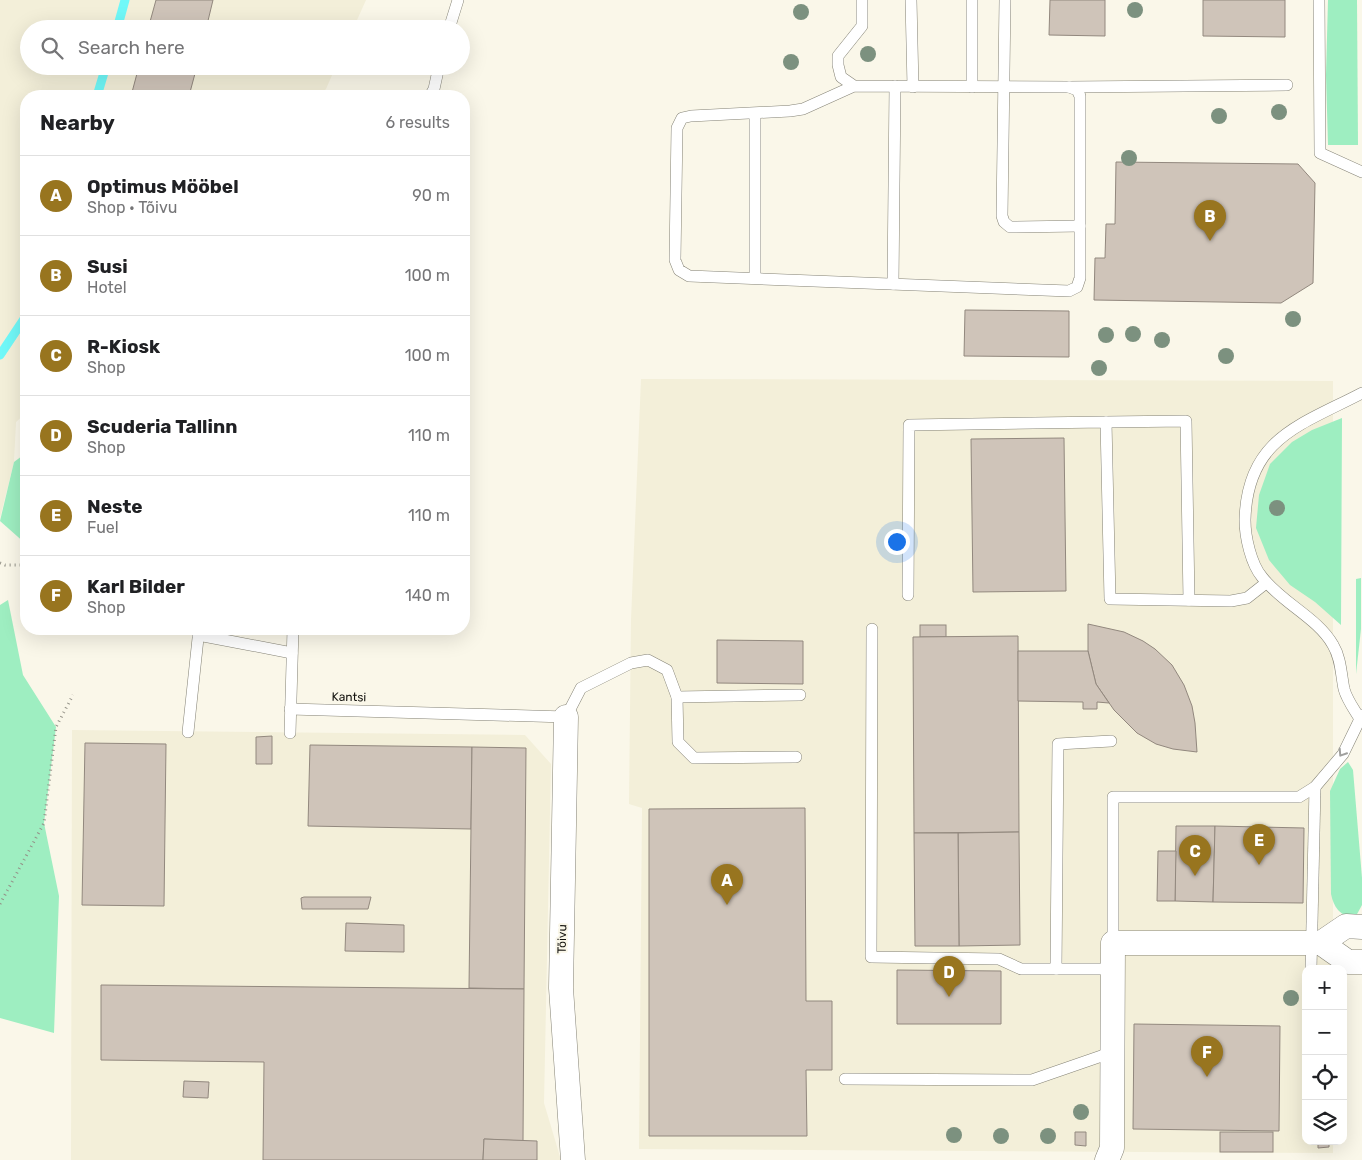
<!DOCTYPE html>
<meta charset="utf-8">
<style>
:root{--surface:#fff;--page:#f6f6f6;--text:#202124;--muted:#757577;--line:#e0e0e0;--accent:#98751f}
body{margin:0;font-family:Rubik,sans-serif;background:var(--page);color:var(--text)}
.controls{position:absolute;right:15px;bottom:15px;display:grid;overflow:hidden;border-radius:10px;box-shadow:0 5px 20px #0002}
.controls button{width:45px;height:45px;display:grid;place-items:center;padding:0;border:0;border-bottom:1px solid var(--line);background:var(--surface);color:var(--text);font:25px sans-serif}
.you{position:absolute;left:896px;top:541px;width:18px;height:18px;margin:-12px;border:4px solid #fff;border-radius:50%;background:#1a73e8;box-shadow:0 0 0 8px #1a73e833}
.badge{display:grid;place-items:center;width:32px;height:32px;border-radius:50%;background:var(--accent);color:#fff;font-size:16px;font-weight:700}
.pin{position:absolute;translate:-50% -41px;filter:drop-shadow(0 1px 2px #0008)}
.pin::after{content:'';position:absolute;top:26px;width:18px;height:15px;background:inherit;clip-path:polygon(0 0,100% 0,50% 100%)}
.list{margin:0;padding:0;list-style:none}
h2{display:flex;justify-content:space-between;align-items:center;height:65px;margin:0;padding:0 20px;font-size:21px}
h2 small{font-size:16px;font-weight:400;color:var(--muted)}
.list li{display:grid;grid-template-columns:32px 1fr auto;gap:15px;align-items:center;box-sizing:border-box;height:80px;padding:0 20px;border-top:1px solid var(--line)}
.list b{display:block;font-size:19px;white-space:nowrap}
.list p{margin:0;font-size:16px;white-space:nowrap;color:var(--muted)}
.list em{font-size:16px;font-style:normal;color:var(--muted)}
.icon{flex:none;width:28px;height:28px;fill:none;stroke:currentColor;stroke-width:2;stroke-linecap:round;stroke-linejoin:round}
.map{position:relative;flex:none;width:1362px;height:1160px;overflow:hidden}
.search{position:absolute;background:var(--surface);box-shadow:0 5px 20px #0002;left:20px;top:20px;width:450px;height:55px;display:flex;align-items:center;gap:12px;box-sizing:border-box;padding:0 18px;border-radius:28px;color:var(--muted);font-size:19px}
.panel{position:absolute;background:var(--surface);box-shadow:0 5px 20px #0002;left:20px;top:90px;width:450px;height:545px;border-radius:20px}
.map>svg:first-child{display:block}
.built{fill:#f3efd9}
.green{fill:#9eeec1}
.lines{fill:none;stroke-linecap:round;stroke-linejoin:round}
.stream{stroke:#70f8f8;stroke-width:9}
.building{fill:#cfc4b9;stroke:#92887e}
.lane-casing{stroke:#858376;stroke-width:12}
.street-casing{stroke:#858376;stroke-width:25}
.path{stroke:#949288;stroke-width:3;stroke-dasharray:1 4;stroke-linecap:butt}
.lane{stroke:#fff;stroke-width:11}
.street{stroke:#fff;stroke-width:24}
.tree{fill:#7c917f}
.oneway{stroke:#a0a09e}
.labels{text-anchor:middle;stroke-width:4;stroke-linejoin:round;paint-order:stroke}
.street-label{font-size:12px;fill:#12110d;stroke:#faf7e9}
</style>
<div class="map">
<svg width="1362" height="1160" viewBox="0 0 1362 1160">
<rect width="100%" height="100%" fill="#faf7e9"/>
<g class="built">
<polygon points="0,0 366,0 353,29 29,29 29,66 336,66 326,89 320,96 26,96 26,413 16,422 14,462 0,518"/>
<polygon points="641,379 1333,381 1333,969 1306,969 1306,1141 1333,1141 1333,1153 639,1149 642,808 629,804 631,620"/>
<polygon points="72,730 525,735 551,764 544,1103 561,1160 71,1160"/>
</g>
<g class="green">
<polygon points="1328,0 1357,0 1358,145 1328,145 1326,75"/>
<polygon points="1342,418 1341,625 1315,602 1290,585 1269,560 1256,528 1259,495 1270,464 1292,442 1312,430"/>
<polygon points="26,453 26,544 0,521 14,462"/>
<polygon points="1361,578 1361,629 1356,674 1356,579"/>
<polygon points="8,600 23,675 56,727 44,823 59,896 54,1033 0,1018 0,605"/>
<path d="M 1348,762 L 1353,770 L 1362,878 L 1362,905 L 1356,916 C 1341,918 1334,908 1331,894 L 1330,791 L 1340,769 Z"/>
</g>
<g class="lines">
<g class="stream">
<polyline points="117,29 125,0"/>
<polyline points="97,96 106,66"/>
<polyline points="0,355 26,316"/>
</g>
</g>
<g class="building">
<polygon points="156,0 213,0 206,29 148,29"/>
<polygon points="1050,0 1105,0 1105,36 1049,35"/>
<polygon points="1203,0 1285,0 1285,37 1203,36"/>
<polygon points="139,66 197,66 189,96 131,96"/>
<polygon points="1116,162 1298,164 1315,183 1313,283 1281,303 1094,300 1095,258 1105,258 1106,224 1115,224"/>
<polygon points="965,310 1069,311 1069,357 964,356"/>
<polygon points="1064,438 1066,591 973,592 971,439"/>
<polygon points="1088,624 1124,632 1143,641 1155,649 1172,665 1184,685 1192,706 1195,723 1197,752 1173,749 1156,744 1137,733 1114,710 1096,684 1088,651"/>
<rect x="920" y="625" width="26" height="12"/>
<polygon points="1018,636 1019,832 914,833 913,637"/>
<polygon points="717,640 803,641 803,684 717,683"/>
<polygon points="1018,651 1088,651 1096,684 1109,703 1097,702 1097,709 1083,709 1083,702 1018,701"/>
<polygon points="272,736 272,764 256,764 256,737"/>
<polygon points="85,743 166,744 164,906 82,905"/>
<polygon points="310,745 472,747 471,829 308,826"/>
<polygon points="472,747 526,748 524,989 469,988"/>
<polygon points="805,808 806,1001 832,1001 832,1070 806,1070 807,1136 649,1136 649,809"/>
<polygon points="1176,826 1215,826 1213,902 1175,901"/>
<polygon points="1215,826 1304,828 1303,903 1213,902"/>
<polygon points="1019,832 1020,945 959,946 958,833"/>
<polygon points="914,833 958,833 959,946 915,946"/>
<polygon points="1158,851 1176,851 1175,901 1157,901"/>
<polygon points="304,897 371,897 368,909 302,909 301,898"/>
<polygon points="346,923 404,925 404,952 345,951"/>
<polygon points="897,970 1001,971 1001,1024 897,1024"/>
<polygon points="101,985 524,989 523,1141 484,1139 483,1160 263,1160 264,1062 101,1060"/>
<polygon points="1134,1024 1280,1026 1279,1131 1133,1129"/>
<polygon points="184,1081 209,1082 208,1098 183,1097"/>
<polygon points="1075,1132 1086,1132 1086,1146 1075,1145"/>
<rect x="1220" y="1132" width="53" height="20"/>
<polygon points="484,1139 537,1141 537,1160 483,1160"/>
<polygon points="1318,1141 1329,1141 1329,1147 1318,1148"/>
</g>
<g class="lines">
<defs>
<g id="lane">
<polyline points="911,0 913,87"/>
<polyline points="972,0 972,87"/>
<polyline points="1005,0 1002,216 1004,222 1010,227 1080,226"/>
<polyline points="1319,0 1320,153 1362,172"/>
<polyline points="449,29 458,0"/>
<polyline points="854,86 803,109 790,111 691,116 682,118 677,128 675,260 679,270 689,276 1069,291 1077,287 1080,278 1080,96 1077,90 1069,87 854,86 841,77 838,65 838,56 862,26 862,0"/>
<polyline points="1069,87 1287,85"/>
<polyline points="430,96 434,89 439,66"/>
<polyline points="755,114 755,278"/>
<polyline points="893,284 895,86"/>
<polyline points="1106,422 1186,421 1189,600"/>
<polyline points="908,595 909,425 1106,422 1110,599 1231,601 1247,598 1266,583"/>
<polyline points="872,629 871,957 999,959 1021,969 1056,969"/>
<polyline points="198,635 292,653"/>
<polyline points="677,697 800,695"/>
<polyline points="290,709 566,717 581,688 631,663 648,660 667,670 677,697 678,742 694,758 796,757"/>
<path d="M 1360,719 C 1354,709 1347,700 1344,689 C 1341,674 1341,658 1333,645 C 1318,618 1282,603 1262,577 C 1251,564 1245,537 1245,520 C 1247,438 1301,425 1362,393"/>
<polyline points="188,732 199,629"/>
<polyline points="290,733 293,629"/>
<polyline points="1111,741 1058,744 1056,969 1113,969"/>
<polyline points="1113,943 1113,797 1299,797 1315,787 1343,754 1362,715"/>
<polyline points="1311,969 1315,787"/>
<polyline points="845,1079 1032,1080 1113,1052"/>
</g>
<g id="street">
<polyline points="566,717 561,988 573,1160"/>
<polyline points="1321,943 1348,962 1362,962"/>
<polyline points="1107,1160 1112,1148 1113,943 1321,943 1346,926 1362,927"/>
</g>
</defs>
<use href="#lane" class="lane-casing"/>
<use href="#street" class="street-casing"/>
<g class="path">
<polyline points="0,563 5,565 26,565"/>
<polyline points="0,904 44,823 56,727 73,695"/>
</g>
<use href="#lane" class="lane"/>
<use href="#street" class="street"/>
</g>
<g class="tree">
<circle cx="1135" cy="10" r="8"/>
<circle cx="801" cy="12" r="8"/>
<circle cx="868" cy="54" r="8"/>
<circle cx="791" cy="62" r="8"/>
<circle cx="1279" cy="112" r="8"/>
<circle cx="1219" cy="116" r="8"/>
<circle cx="1129" cy="158" r="8"/>
<circle cx="1293" cy="319" r="8"/>
<circle cx="1133" cy="334" r="8"/>
<circle cx="1106" cy="335" r="8"/>
<circle cx="1162" cy="340" r="8"/>
<circle cx="1226" cy="356" r="8"/>
<circle cx="1099" cy="368" r="8"/>
<circle cx="1277" cy="508" r="8"/>
<circle cx="1291" cy="998" r="8"/>
<circle cx="1081" cy="1112" r="8"/>
<circle cx="954" cy="1135" r="8"/>
<circle cx="1001" cy="1136" r="8"/>
<circle cx="1048" cy="1136" r="8"/>
</g>
<defs><path id="oneway-chevron" d="M-2-3.5L2.5 0L-2 3.5" fill="none" stroke-width="1.6" stroke-linecap="round" stroke-linejoin="round" transform="scale(1.25)"/></defs>
<use class="oneway" href="#oneway-chevron" transform="translate(1342 753) rotate(123)"/>
<g class="labels">
<g class="street-label">
<text transform="translate(349 697) rotate(1)" y="4">Kantsi</text>
<text transform="translate(562 939) rotate(-89)" y="4">Tõivu</text>
</g>
</g>
</svg>
<div class="controls">
<button>+</button>
<button>−</button>
<button><svg class="icon" aria-label="locate" viewBox="0 0 24 24"><circle cx="12" cy="12" r="6"/><path d="M12 2v4M12 18v4M2 12h4M18 12h4"/></svg></button>
<button><svg class="icon" aria-label="layers" viewBox="0 0 24 24"><path d="M12 4l9 5-9 5-9-5zM3 14l9 5 9-5"/></svg></button>
</div>
<div class="you"></div>
<div class="pin badge" style="left:727px;top:905px">A</div>
<div class="pin badge" style="left:1210px;top:241px">B</div>
<div class="pin badge" style="left:1195px;top:876px">C</div>
<div class="pin badge" style="left:949px;top:997px">D</div>
<div class="pin badge" style="left:1259px;top:865px">E</div>
<div class="pin badge" style="left:1207px;top:1077px">F</div>
<div class="search"><svg class="icon" aria-label="search" viewBox="0 0 24 24"><circle cx="10" cy="10" r="6"/><path d="M15 15l6 6"/></svg>Search here</div>
<section class="panel">
<h2>Nearby<small>6 results</small></h2>
<ul class="list">
<li><span class="badge">A</span><div><b>Optimus Mööbel</b><p>Shop · Tõivu</p></div><em>90 m</em></li>
<li><span class="badge">B</span><div><b>Susi</b><p>Hotel</p></div><em>100 m</em></li>
<li><span class="badge">C</span><div><b>R-Kiosk</b><p>Shop</p></div><em>100 m</em></li>
<li><span class="badge">D</span><div><b>Scuderia Tallinn</b><p>Shop</p></div><em>110 m</em></li>
<li><span class="badge">E</span><div><b>Neste</b><p>Fuel</p></div><em>110 m</em></li>
<li><span class="badge">F</span><div><b>Karl Bilder</b><p>Shop</p></div><em>140 m</em></li>
</ul>
</section>
</div>
